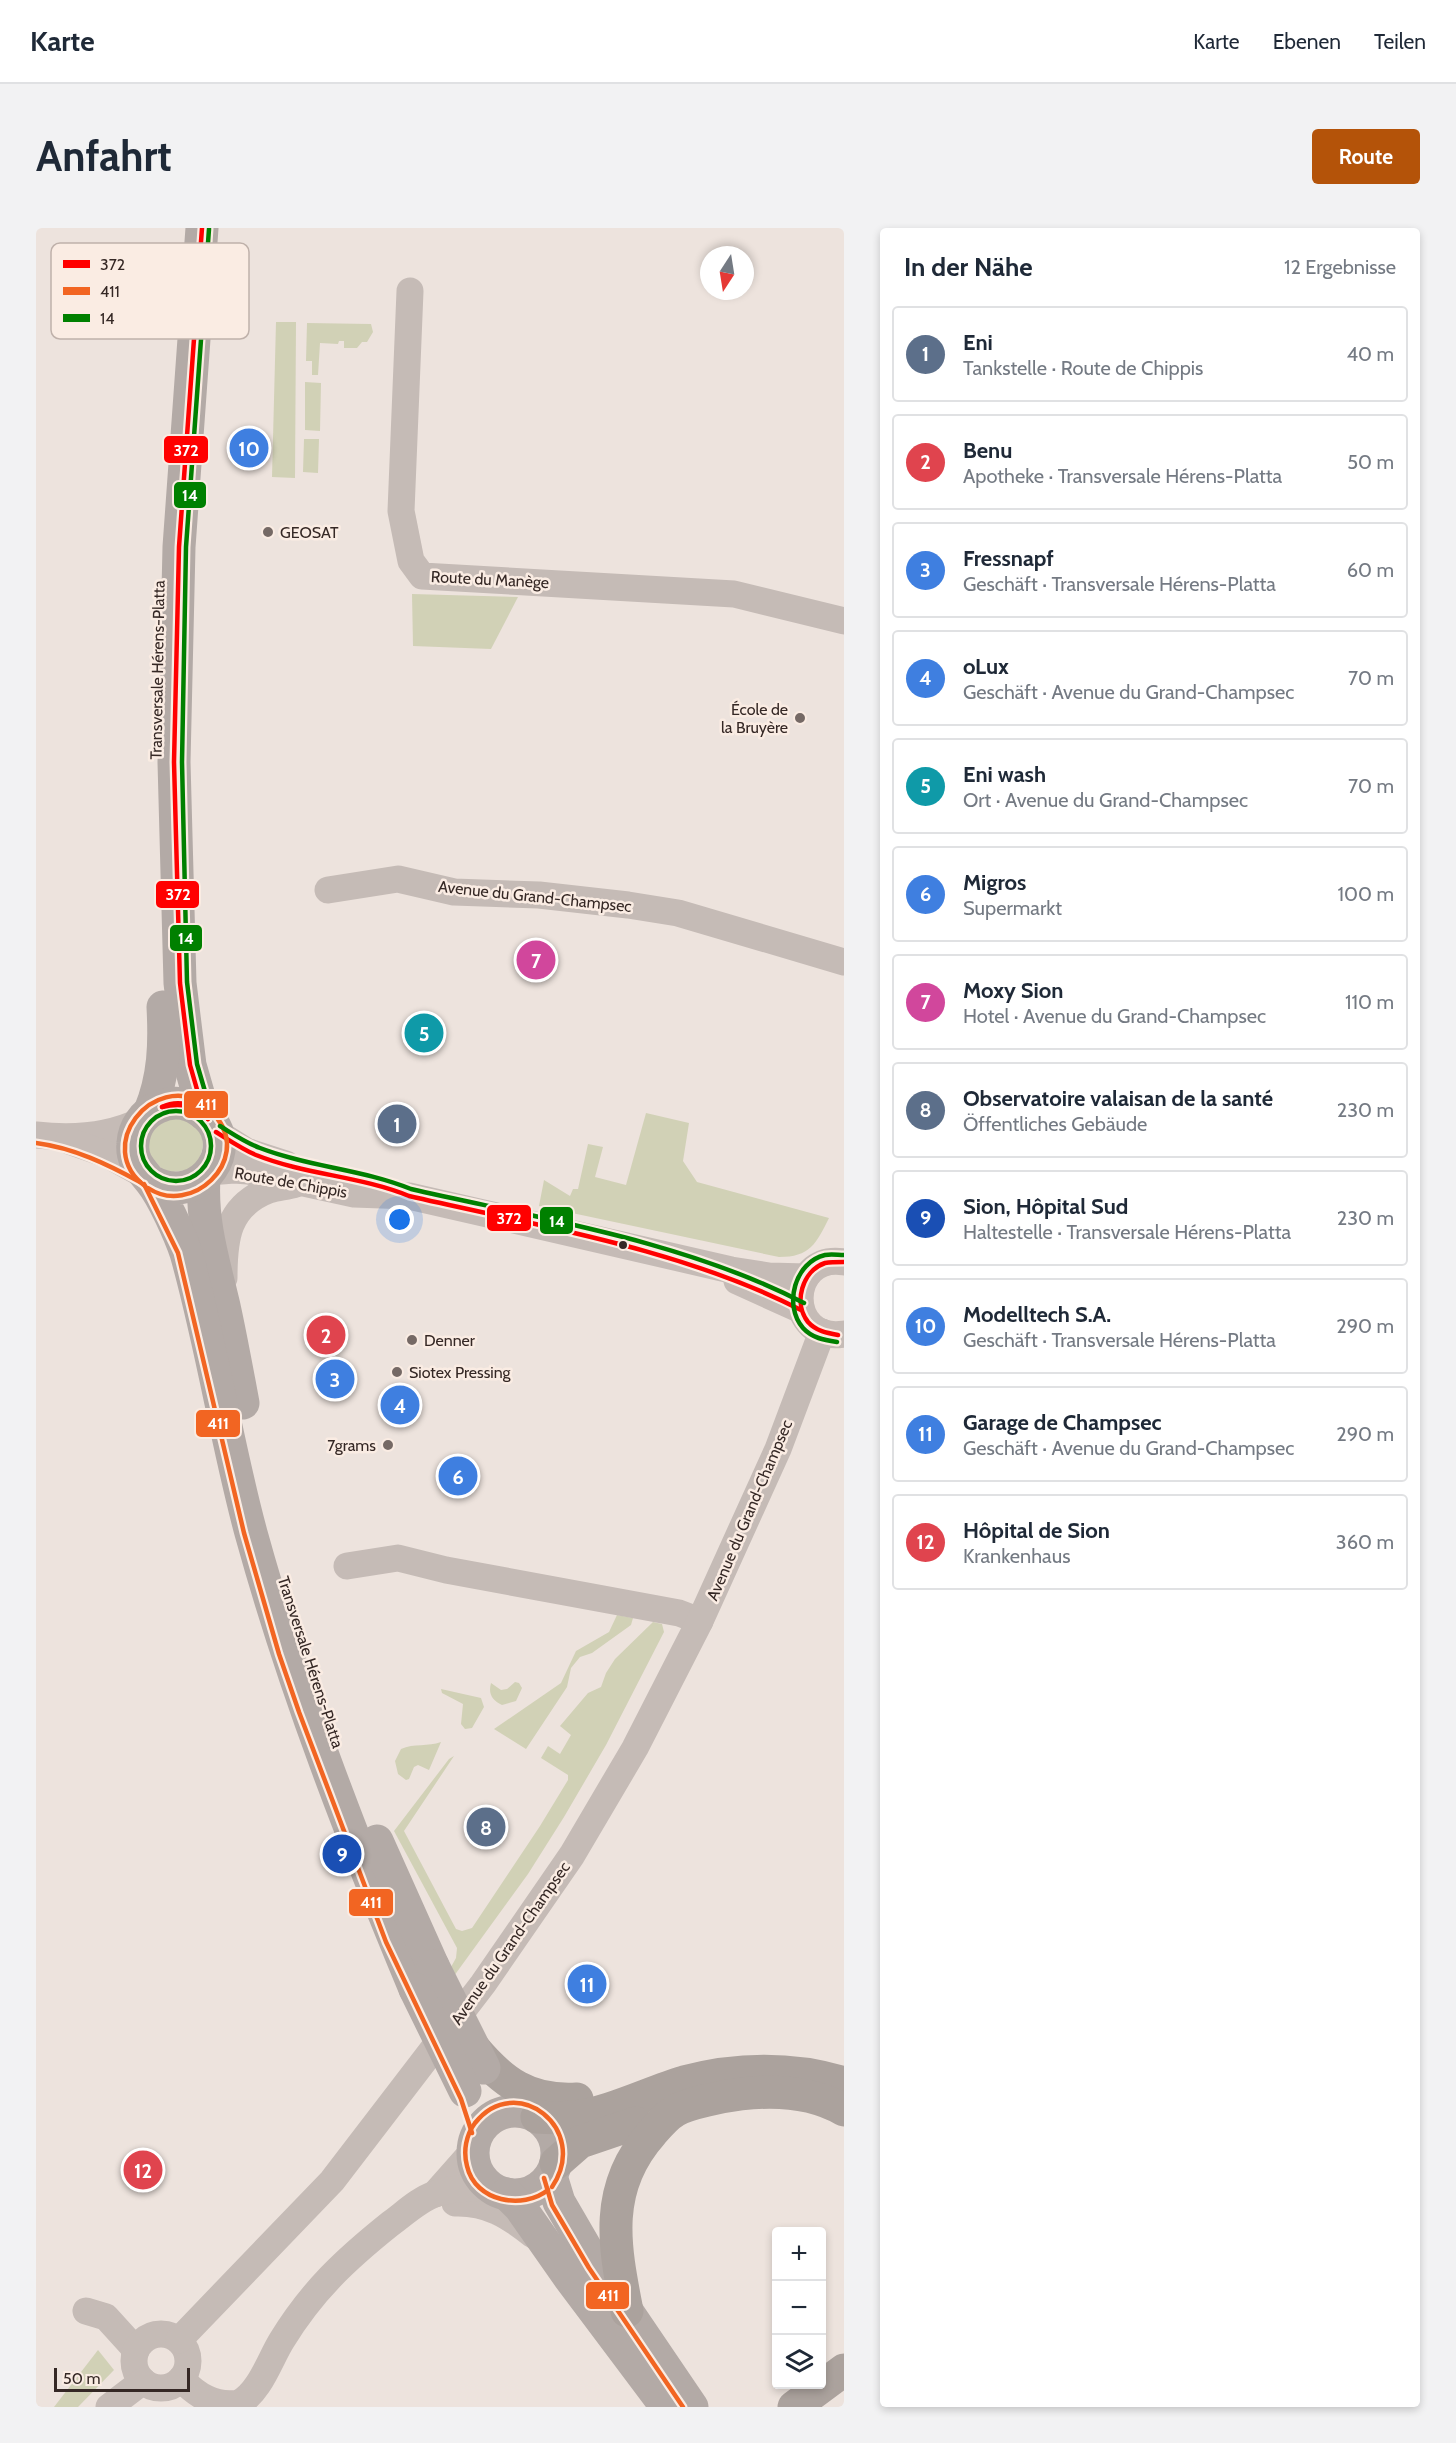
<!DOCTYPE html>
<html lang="de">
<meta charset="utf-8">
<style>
:root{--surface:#fff;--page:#f2f2f3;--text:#1f2937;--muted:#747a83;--line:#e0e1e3;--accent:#b45309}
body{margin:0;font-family:Cabin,sans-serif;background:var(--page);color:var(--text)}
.controls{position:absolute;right:18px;bottom:18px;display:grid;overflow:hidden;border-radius:6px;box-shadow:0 3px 9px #0003}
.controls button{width:54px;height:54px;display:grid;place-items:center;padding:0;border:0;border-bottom:2px solid var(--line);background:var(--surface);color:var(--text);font:30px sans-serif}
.compass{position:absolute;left:664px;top:18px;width:54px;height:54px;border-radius:50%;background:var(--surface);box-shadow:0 3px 9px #0003;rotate:192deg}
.scale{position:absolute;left:18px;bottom:15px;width:136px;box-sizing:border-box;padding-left:6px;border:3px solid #352825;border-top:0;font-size:16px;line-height:21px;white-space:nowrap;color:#352825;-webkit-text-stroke:4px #faece3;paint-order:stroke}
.you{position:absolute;left:364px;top:992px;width:21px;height:21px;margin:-15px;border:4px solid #fff;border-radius:50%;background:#1a73e8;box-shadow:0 0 0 9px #1a73e833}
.badge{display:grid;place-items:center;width:39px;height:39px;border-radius:50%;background:var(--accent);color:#fff;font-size:20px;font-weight:700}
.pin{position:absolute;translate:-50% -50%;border:3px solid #fff;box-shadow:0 2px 6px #0006}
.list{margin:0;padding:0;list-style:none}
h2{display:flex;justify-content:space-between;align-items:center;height:78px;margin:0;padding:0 24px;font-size:26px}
h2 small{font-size:20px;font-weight:400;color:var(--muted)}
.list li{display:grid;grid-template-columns:39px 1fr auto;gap:18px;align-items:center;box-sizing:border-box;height:96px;margin:0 12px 12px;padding:0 12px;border:2px solid var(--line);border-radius:6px}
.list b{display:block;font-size:22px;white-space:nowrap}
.list p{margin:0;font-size:20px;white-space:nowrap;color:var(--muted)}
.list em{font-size:20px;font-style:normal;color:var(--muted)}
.icon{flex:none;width:33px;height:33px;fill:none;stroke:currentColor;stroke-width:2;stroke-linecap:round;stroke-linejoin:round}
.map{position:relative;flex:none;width:808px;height:2179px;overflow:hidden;border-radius:6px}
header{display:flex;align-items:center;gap:36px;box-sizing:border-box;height:84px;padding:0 30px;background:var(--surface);border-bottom:2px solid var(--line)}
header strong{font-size:28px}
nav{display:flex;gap:33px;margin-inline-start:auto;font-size:21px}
.intro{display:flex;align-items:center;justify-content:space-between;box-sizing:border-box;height:144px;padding:0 36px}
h1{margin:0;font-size:42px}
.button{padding:15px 27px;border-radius:6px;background:var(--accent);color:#fff;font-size:21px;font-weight:700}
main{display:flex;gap:36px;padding:0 36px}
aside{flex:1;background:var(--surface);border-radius:6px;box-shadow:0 3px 9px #0003}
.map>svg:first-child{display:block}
.green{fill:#d1d1b6}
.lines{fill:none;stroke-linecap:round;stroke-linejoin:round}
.minor{stroke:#c5bbb6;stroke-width:27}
.major{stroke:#b3aaa6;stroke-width:33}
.highway{stroke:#aba29d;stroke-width:33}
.major-bridge{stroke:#b3aaa6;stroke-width:33}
.bus-1-casing{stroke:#faece3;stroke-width:9}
.bus-2-casing{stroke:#faece3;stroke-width:9}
.bus-3-casing{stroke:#faece3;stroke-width:9}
.bus-1{stroke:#f00;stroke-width:4.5}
.bus-2{stroke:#f26522;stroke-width:4.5}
.bus-3{stroke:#008000;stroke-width:4.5}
.poi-dot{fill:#756965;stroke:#faece3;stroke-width:2}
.bus-dot{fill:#352825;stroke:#faece3;stroke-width:2}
.labels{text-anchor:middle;stroke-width:5;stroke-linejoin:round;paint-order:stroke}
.poi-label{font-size:16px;fill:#352825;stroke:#faece3;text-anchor:start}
.street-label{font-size:16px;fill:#352825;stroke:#faece3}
.key{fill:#faece3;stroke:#bfb1aa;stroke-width:1.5}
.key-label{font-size:16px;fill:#352825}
.line-badge{stroke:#faece3;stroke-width:2}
.badge-label{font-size:16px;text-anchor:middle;font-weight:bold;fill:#fff}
</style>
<header>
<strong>Karte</strong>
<nav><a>Karte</a><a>Ebenen</a><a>Teilen</a></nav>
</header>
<div class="intro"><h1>Anfahrt</h1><a class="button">Route</a></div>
<main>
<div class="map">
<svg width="808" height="2179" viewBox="0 0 808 2179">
<rect width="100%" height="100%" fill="#ede3dd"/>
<g class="green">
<polygon points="240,94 260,94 259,250 236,249"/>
<polygon points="271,95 335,96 337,104 331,114 326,114 321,120 308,120 308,113 303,113 302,116 284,115 282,147 276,147 276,133 270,133"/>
<polygon points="269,154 285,155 284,203 269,202"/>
<polygon points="268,211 283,211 282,245 267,244"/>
<polygon points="376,366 482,369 455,421 377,418"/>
<path d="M 610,885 L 653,895 L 647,933 L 661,954 L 793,990 C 780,1016 774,1029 743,1029 L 503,978 L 508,952 L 534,968 L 537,961 L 542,961 L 552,916 L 567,919 L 559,949 L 590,957 Z"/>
<path d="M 136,890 C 141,891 150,892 155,895 C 174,907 167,926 157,941 L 130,945 L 111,925 C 114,902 115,900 136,890 Z"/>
<polygon points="581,1387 597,1390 595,1397 556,1425 544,1429 535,1440 531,1459 490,1521 458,1501 525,1455 540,1423 573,1404"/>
<polygon points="617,1394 626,1396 628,1404 570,1517 528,1589 492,1646 418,1748 415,1739 420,1730 421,1720 358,1603 413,1531 418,1528 368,1603 420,1701 426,1703 436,1700 504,1598 532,1552 532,1547 505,1530 512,1518 524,1526 535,1507 524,1498 552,1465 565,1459 570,1445 579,1431"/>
<path d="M 479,1454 L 483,1455 L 486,1460 L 480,1473 L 466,1477 C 456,1472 452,1466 455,1455 L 465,1462 L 471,1461 Z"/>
<polygon points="405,1461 445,1470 448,1479 436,1500 429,1501 425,1496 427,1476 406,1465"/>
<path d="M 405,1514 L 393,1542 L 382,1537 L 378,1539 L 373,1551 L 370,1552 L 362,1546 L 359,1533 L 365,1521 C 378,1515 392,1519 405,1514 Z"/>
<polygon points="62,2122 78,2142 42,2179 18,2179"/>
</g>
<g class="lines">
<g class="minor">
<polyline points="374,63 365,283 375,333 386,348 698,366 808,393"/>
<polyline points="292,662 362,651 418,664 503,667 592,677 642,685 808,734"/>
<polyline points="180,904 210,923 250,936"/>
<path d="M 0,907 C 35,911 72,909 105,893"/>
<polyline points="33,913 70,926 108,947"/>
<polyline points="173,944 198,942 212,943 318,966 373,968 695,1042 733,1048 770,1049"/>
<path d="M 808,1034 C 750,1025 749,1115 808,1106"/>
<path d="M 188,1050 C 188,1011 191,978 233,962 C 242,959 251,959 260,956"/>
<polyline points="701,1053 765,1082"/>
<polyline points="311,1338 362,1330 410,1342 643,1385 664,1393"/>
<polyline points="399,1966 437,1923"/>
<path d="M 419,1975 C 451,1974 472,1987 497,2007"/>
<polyline points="50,2083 70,2089 100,2122"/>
<circle cx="125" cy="2133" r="27"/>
<polyline points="143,2112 296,1953 447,1756 536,1627 599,1520 664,1393 742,1221 786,1104"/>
<path d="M 145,2151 C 161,2167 178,2179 203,2175 C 224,2164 234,2131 246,2112 C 276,2063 309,2032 354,1996 C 368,1986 382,1972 399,1966 C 417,1959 439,1960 458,1961"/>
<polyline points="73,2179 107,2153"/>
</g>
<g class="major">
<polyline points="166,0 143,319 138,534 144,755 154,837 168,886"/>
<path d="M 114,883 C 128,849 129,816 127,779"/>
<path d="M 168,950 C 165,995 178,1035 188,1078 C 195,1110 201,1143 207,1175"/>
<path d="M 115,953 C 166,982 210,913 164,883 C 137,864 99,882 97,915 C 95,933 105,941 115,954 C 127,969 144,1007 150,1025 C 176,1117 190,1213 215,1305 C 258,1461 317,1612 379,1761"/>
<polyline points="341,1613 397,1738"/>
<circle cx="479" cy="1925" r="42"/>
<polyline points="515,1948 523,1974 559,2036 656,2179"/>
<polyline points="471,1966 484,1979 533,2049 626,2173"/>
</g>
<g class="highway">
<path d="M 437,1819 C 466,1854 493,1874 541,1871"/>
<path d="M 501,1889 C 514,1890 526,1890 538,1889 C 573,1885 614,1864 648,1854 C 700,1840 757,1839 808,1855"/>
<polyline points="520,1935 544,1914 600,1895"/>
<path d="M 591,2083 C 578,2017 567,1960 616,1905 C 622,1898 630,1888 639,1883 C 652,1875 689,1868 705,1866 C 740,1862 777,1864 808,1882"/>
<polyline points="758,2179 808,2142"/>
</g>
<g class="major-bridge">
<polyline points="397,1738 448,1840"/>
<polyline points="379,1761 429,1863"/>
</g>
<defs>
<g id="bus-1">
<polyline points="166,0 143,319 138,534 144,755 154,837 168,886"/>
<path d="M 126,879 C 142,871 162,876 172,891"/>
<path d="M 126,879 C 143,875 160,876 172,891"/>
<path d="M 180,904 C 193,912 206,921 220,927 C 270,947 324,948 373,968 C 503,998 646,1021 765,1082"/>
<path d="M 802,1107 C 791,1105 780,1103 772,1094 C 757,1075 766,1043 789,1035 C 795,1034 802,1034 808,1034"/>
</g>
<g id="bus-2">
<path d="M 0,915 C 38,920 71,936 104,954"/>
<polyline points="108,956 142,1025 208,1305 243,1426 263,1484 350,1714 425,1871 436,1905"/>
<path d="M 109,958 C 57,919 116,843 169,876 C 175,879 177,885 181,890 C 215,933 155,989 112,960"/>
<polyline points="508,1950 516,1977 553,2040 647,2179"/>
<path d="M 512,1962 C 487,1982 439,1974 431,1938 C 427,1923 430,1907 439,1895 C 480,1843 555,1901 516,1959"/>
</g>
<g id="bus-3">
<polyline points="173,1 150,319 146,534 151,754 161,836 175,884"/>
<circle cx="140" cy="918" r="35"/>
<path d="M 184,898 C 197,906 210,915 224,920 C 273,939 326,941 375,961 C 506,991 648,1013 768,1075"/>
<path d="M 801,1114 C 788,1112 776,1110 767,1100 C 747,1077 759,1034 789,1027 C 795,1026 802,1027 808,1027"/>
</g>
</defs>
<use href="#bus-1" class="bus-1-casing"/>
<use href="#bus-2" class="bus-2-casing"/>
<use href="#bus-3" class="bus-3-casing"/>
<use href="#bus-1" class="bus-1"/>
<use href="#bus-2" class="bus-2"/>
<use href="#bus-3" class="bus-3"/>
</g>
<g class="poi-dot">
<circle cx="232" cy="304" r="6"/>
<circle cx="764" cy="490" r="6"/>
<circle cx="376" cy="1112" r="6"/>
<circle cx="361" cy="1144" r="6"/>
<circle cx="352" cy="1217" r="6"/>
</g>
<circle class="bus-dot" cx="587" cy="1017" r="5"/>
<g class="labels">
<g class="poi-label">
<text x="244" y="310">GEOSAT</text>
<text x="752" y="487" text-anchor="end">École de<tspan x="752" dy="18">la Bruyère</tspan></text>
<text x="388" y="1118">Denner</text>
<text x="373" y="1150">Siotex Pressing</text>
<text x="340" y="1223" text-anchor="end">7grams</text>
</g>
<g class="street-label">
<text transform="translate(454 351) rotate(3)" y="6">Route du Manège</text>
<text transform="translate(121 442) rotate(-89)" y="6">Transversale Hérens-Platta</text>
<text transform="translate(499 668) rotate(6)" y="6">Avenue du Grand-Champsec</text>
<text transform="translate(255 954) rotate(10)" y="6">Route de Chippis</text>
<text transform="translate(713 1282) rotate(-67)" y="6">Avenue du Grand-Champsec</text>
<text transform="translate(275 1434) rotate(72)" y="6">Transversale Hérens-Platta</text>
<text transform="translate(474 1715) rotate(-55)" y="6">Avenue du Grand-Champsec</text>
</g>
</g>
<rect x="15" y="15" width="198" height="96" rx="9" class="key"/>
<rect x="27" y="32" width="27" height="8" fill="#f00"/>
<rect x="27" y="59" width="27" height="8" fill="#f26522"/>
<rect x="27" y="86" width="27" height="8" fill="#008000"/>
<g class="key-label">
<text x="64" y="42">372</text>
<text x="64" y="69">411</text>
<text x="64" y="96">14</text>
</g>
<g class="line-badge">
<rect x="127" y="207" width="46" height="29" rx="6" fill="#f00"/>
<rect x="137" y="253" width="34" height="28" rx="6" fill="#008000"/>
<rect x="119" y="652" width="45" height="29" rx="6" fill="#f00"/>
<rect x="133" y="696" width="34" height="28" rx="6" fill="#008000"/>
<rect x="147" y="862" width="46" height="29" rx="6" fill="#f26522"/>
<rect x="450" y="976" width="46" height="28" rx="6" fill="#f00"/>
<rect x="503" y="978" width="35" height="29" rx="6" fill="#008000"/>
<rect x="159" y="1181" width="46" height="29" rx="6" fill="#f26522"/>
<rect x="312" y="1660" width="46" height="29" rx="6" fill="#f26522"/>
<rect x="549" y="2053" width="45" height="29" rx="6" fill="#f26522"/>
</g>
<g class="badge-label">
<text x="150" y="228">372</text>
<text x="154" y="273">14</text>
<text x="142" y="672">372</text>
<text x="150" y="716">14</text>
<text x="170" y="882">411</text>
<text x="473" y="996">372</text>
<text x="521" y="999">14</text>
<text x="182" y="1201">411</text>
<text x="335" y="1680">411</text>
<text x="572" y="2073">411</text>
</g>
</svg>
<div class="controls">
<button>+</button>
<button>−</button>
<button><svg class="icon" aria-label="layers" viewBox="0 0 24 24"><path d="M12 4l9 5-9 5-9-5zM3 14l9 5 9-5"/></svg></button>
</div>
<svg class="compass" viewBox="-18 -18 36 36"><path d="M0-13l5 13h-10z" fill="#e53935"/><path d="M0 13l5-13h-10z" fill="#747a83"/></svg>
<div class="scale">50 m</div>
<div class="you"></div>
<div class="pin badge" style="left:361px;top:896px;background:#5c6f8a">1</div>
<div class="pin badge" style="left:290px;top:1107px;background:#e0444e">2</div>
<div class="pin badge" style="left:299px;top:1151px;background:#3f7fe0">3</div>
<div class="pin badge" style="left:364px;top:1177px;background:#3f7fe0">4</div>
<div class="pin badge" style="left:388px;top:805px;background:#0f9aa8">5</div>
<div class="pin badge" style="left:422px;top:1248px;background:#3f7fe0">6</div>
<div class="pin badge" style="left:500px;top:732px;background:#d1479c">7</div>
<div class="pin badge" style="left:450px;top:1599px;background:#5c6f8a">8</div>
<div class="pin badge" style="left:306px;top:1626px;background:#1a4fb4">9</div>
<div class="pin badge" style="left:213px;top:220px;background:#3f7fe0">10</div>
<div class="pin badge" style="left:551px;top:1756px;background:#3f7fe0">11</div>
<div class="pin badge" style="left:107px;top:1942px;background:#e0444e">12</div>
</div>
<aside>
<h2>In der Nähe<small>12 Ergebnisse</small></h2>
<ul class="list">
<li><span class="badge" style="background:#5c6f8a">1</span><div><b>Eni</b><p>Tankstelle · Route de Chippis</p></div><em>40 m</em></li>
<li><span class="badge" style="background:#e0444e">2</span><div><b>Benu</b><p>Apotheke · Transversale Hérens-Platta</p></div><em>50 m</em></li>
<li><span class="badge" style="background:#3f7fe0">3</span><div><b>Fressnapf</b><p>Geschäft · Transversale Hérens-Platta</p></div><em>60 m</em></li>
<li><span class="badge" style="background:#3f7fe0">4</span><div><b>oLux</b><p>Geschäft · Avenue du Grand-Champsec</p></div><em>70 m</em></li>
<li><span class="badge" style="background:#0f9aa8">5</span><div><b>Eni wash</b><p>Ort · Avenue du Grand-Champsec</p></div><em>70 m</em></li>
<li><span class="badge" style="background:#3f7fe0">6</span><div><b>Migros</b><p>Supermarkt</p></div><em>100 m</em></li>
<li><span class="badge" style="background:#d1479c">7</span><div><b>Moxy Sion</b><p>Hotel · Avenue du Grand-Champsec</p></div><em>110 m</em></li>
<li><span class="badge" style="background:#5c6f8a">8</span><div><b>Observatoire valaisan de la santé</b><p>Öffentliches Gebäude</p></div><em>230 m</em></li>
<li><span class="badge" style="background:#1a4fb4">9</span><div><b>Sion, Hôpital Sud</b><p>Haltestelle · Transversale Hérens-Platta</p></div><em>230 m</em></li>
<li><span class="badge" style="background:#3f7fe0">10</span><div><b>Modelltech S.A.</b><p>Geschäft · Transversale Hérens-Platta</p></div><em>290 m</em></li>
<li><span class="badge" style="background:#3f7fe0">11</span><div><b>Garage de Champsec</b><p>Geschäft · Avenue du Grand-Champsec</p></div><em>290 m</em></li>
<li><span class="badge" style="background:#e0444e">12</span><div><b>Hôpital de Sion</b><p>Krankenhaus</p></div><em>360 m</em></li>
</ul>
</aside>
</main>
